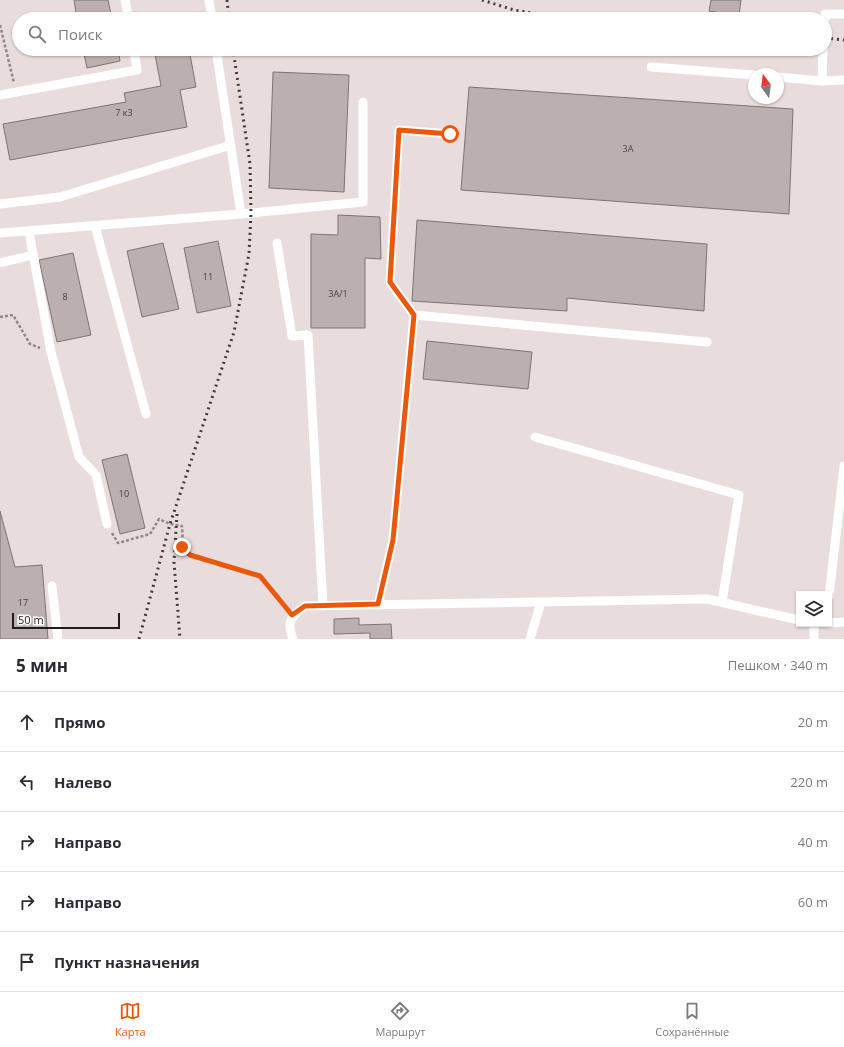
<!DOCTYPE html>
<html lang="ru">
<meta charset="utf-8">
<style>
:root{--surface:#fff;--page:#f7f7f7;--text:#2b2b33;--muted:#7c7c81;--line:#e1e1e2;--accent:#ea580c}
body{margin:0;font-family:"Open Sans",sans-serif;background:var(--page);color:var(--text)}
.controls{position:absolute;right:12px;bottom:12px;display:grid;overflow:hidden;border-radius:0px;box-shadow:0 1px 3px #0004}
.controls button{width:36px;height:36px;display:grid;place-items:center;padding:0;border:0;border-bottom:1px solid var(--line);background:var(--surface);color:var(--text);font:20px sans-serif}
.compass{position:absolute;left:748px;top:68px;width:36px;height:36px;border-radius:50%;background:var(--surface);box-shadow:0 1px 3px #0004;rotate:346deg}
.scale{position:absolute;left:12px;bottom:10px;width:108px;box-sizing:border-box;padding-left:4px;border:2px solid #211c1c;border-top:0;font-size:11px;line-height:14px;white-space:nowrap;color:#211c1c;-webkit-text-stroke:3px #fff;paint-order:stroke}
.stop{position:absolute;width:12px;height:12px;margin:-9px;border:3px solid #ea580c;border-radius:50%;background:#fff}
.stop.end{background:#ea580c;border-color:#fff;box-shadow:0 1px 4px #0008}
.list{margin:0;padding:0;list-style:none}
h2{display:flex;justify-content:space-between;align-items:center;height:52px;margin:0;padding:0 16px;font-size:17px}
h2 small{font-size:13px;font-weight:400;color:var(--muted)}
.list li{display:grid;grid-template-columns:26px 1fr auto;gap:12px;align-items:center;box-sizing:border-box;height:60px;padding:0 16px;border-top:1px solid var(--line)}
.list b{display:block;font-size:15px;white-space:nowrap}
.list em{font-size:13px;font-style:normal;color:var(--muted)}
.icon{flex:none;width:22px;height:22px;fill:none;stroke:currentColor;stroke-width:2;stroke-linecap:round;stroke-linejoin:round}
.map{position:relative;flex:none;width:844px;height:639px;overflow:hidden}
.search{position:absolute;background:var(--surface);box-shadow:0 1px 3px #0004;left:12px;right:12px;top:12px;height:44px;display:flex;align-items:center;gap:10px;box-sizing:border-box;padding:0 14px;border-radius:22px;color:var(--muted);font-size:15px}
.sheet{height:352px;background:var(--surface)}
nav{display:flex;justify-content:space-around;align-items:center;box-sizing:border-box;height:56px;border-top:1px solid var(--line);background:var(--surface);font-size:11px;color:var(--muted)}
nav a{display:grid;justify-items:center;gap:2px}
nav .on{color:var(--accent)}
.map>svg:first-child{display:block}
.building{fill:#bcafaf;stroke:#7f7373}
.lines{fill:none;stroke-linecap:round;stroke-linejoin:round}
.path{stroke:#928888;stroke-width:2.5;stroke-dasharray:3 2;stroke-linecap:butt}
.lane{stroke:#fff;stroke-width:9}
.rail{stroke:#423b3b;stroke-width:3;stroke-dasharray:2 4;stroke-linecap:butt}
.route{stroke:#ea580c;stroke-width:5}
.labels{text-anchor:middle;stroke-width:3;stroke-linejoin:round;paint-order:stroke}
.number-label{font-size:9px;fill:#484141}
</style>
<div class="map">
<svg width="844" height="639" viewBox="0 0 844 639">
<rect width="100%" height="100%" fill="#e9dcdc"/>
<g class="building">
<polygon points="74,0 108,0 112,19 77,19"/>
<polygon points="711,0 741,0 739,16 709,11"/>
<polygon points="83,49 118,49 120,61 87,68"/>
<polygon points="154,49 189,49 196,87 180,90 187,127 10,160 3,124 126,102 124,93 161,86"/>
<polygon points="273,72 349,75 344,192 269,188"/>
<polygon points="469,87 793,109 789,214 461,190"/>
<polygon points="338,215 380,217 381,259 365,258 365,328 311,328 311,234 338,235"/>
<polygon points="417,220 707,244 704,311 567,298 567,311 412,301"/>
<polygon points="218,241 231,306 197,313 184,248"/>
<polygon points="163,243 179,309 142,317 127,251"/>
<polygon points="73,253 91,335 57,342 39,260"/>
<polygon points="427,341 532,352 528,389 423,379"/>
<polygon points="127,454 145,528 120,534 102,460"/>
<polygon points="0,511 15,567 42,565 48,639 0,639"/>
<polygon points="359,618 359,625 391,624 392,639 370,639 370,633 334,634 334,619"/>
</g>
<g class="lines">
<g class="path">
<polyline points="0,25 14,83"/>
<polyline points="0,317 13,315 30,344 40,348"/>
<polyline points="112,533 118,543 150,534 159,519 170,524 182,526 183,547 190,555 260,576 286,608"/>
</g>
<g class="lane">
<polyline points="125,0 129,19"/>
<polyline points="209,0 212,19"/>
<polyline points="825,19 825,14 844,14"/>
<polyline points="216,49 241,214"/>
<polyline points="823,49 822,81 844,80"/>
<polyline points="651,67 754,75"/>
<polyline points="778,77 822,81"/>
<polyline points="0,95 137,70 134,49"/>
<polyline points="0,204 60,197 231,145"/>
<polyline points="95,226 146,414"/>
<polyline points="29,232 51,352 79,457 96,475 107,524"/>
<polyline points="0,233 241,214 363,202 363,102"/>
<polyline points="277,243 292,336 308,335 323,606"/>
<polyline points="0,263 33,255"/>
<polyline points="414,315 707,342"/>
<polyline points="535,437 739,495 722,602"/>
<polyline points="52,586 58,639"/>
<polyline points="829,596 844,466"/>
<polyline points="378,605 393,540 414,315 390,282 399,130 450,134"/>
<polyline points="829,623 844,622"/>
<path d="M 293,639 C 286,622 291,616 305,606 L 707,599 L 799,620"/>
<polyline points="530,639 541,602"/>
<polyline points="814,639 814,624"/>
</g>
<g class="rail">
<polyline points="227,0 229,19"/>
<polyline points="482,0 514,10 570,19"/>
<polyline points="825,38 844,40"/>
<polyline points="177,514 174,562 180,639"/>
<polyline points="139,639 170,524 234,332 249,254 251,213 250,164 233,49"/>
</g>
</g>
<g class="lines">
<polyline class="route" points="182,547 190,555 260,576 292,615 305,606 378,604 393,540 414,315 390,282 399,130 450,134"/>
</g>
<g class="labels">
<g class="number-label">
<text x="124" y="116">7 к3</text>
<text x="628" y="152">3А</text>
<text x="208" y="280">11</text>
<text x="338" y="297">3А/1</text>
<text x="65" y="300">8</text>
<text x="124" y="497">10</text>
<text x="23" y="606">17</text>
</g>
</g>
</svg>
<div class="controls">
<button><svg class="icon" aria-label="layers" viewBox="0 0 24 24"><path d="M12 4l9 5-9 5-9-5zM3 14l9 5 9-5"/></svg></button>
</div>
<svg class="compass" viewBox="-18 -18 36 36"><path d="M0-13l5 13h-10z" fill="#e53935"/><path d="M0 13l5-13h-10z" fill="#7c7c81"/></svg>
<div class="scale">50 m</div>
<div class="stop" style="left:450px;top:134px"></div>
<div class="stop end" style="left:182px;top:547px"></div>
<div class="search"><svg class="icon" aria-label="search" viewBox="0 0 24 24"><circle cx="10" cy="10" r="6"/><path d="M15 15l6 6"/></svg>Поиск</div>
</div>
<section class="sheet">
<h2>5 мин<small>Пешком · 340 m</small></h2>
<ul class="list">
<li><svg class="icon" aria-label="ahead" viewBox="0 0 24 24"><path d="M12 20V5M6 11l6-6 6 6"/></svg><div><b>Прямо</b></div><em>20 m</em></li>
<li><svg class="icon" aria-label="left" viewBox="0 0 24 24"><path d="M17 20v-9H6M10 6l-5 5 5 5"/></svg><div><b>Налево</b></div><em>220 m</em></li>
<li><svg class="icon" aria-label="right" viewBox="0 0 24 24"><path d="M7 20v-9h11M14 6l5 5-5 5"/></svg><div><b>Направо</b></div><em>40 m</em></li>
<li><svg class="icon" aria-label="right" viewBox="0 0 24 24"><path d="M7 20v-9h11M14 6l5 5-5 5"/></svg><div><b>Направо</b></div><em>60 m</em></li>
<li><svg class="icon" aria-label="arrive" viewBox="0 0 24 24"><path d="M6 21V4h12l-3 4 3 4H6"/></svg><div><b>Пункт назначения</b></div></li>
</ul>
</section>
<nav>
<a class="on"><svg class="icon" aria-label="map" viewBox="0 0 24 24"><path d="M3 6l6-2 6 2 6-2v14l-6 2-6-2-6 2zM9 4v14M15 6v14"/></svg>Карта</a>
<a><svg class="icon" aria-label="directions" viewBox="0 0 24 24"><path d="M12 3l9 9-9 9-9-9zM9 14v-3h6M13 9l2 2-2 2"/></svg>Маршрут</a>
<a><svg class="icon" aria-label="saved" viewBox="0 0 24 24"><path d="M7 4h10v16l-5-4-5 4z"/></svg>Сохранённые</a>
</nav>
